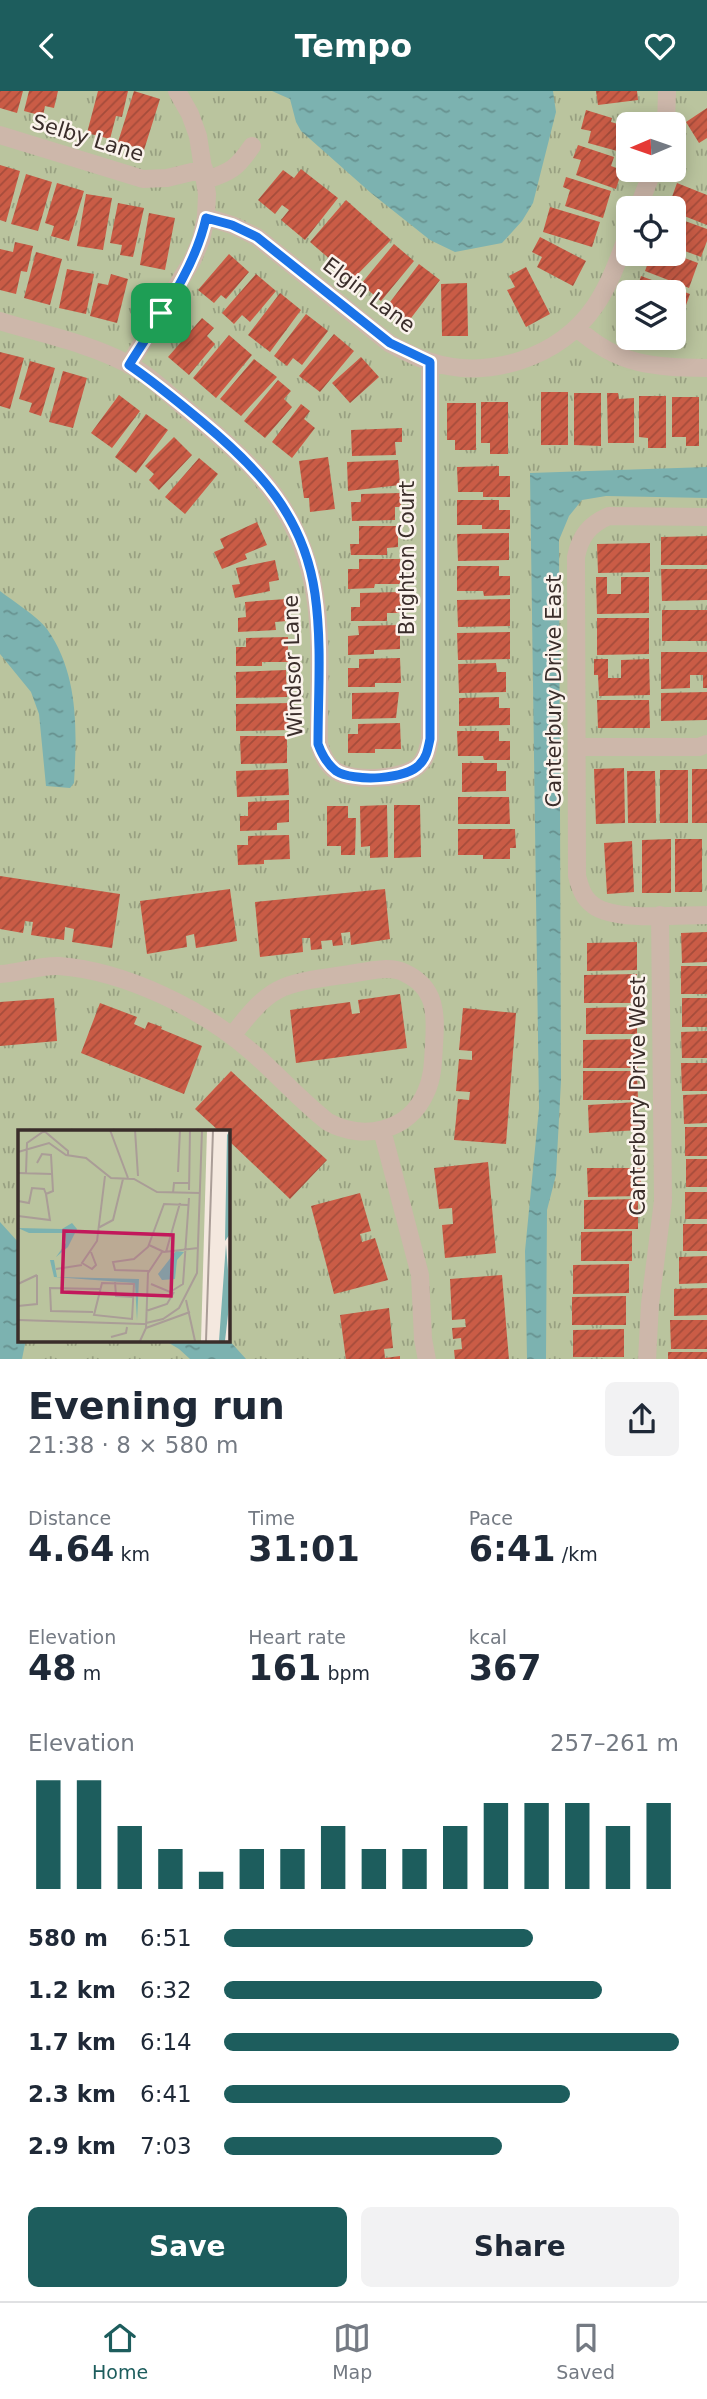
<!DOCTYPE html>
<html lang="en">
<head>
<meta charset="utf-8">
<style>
  body { margin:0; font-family:"DejaVu Sans",sans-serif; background:#f2f2f3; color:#1f2937; height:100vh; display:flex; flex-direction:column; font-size:26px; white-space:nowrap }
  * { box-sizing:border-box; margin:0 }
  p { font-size:23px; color:#747a83 }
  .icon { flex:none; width:38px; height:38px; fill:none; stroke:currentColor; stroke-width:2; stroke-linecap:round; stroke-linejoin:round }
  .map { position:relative; height:1268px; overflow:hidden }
  .side { display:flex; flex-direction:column; background:#fff; flex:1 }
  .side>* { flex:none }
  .needle { width:46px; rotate:268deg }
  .buttons { position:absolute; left:616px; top:21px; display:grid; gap:14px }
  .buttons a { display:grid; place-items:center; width:70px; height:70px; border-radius:10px; background:#fff; box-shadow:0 4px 18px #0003; font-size:35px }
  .pin { position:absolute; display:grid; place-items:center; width:60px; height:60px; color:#fff; margin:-30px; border-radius:14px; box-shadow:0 4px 10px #0006 }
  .round { display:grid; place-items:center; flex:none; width:74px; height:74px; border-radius:10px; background:#f2f2f3 }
  .overview { display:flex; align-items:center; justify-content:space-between; height:119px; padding:0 28px }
  h1 { font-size:38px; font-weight:600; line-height:52px }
  .figures { display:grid; grid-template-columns:repeat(3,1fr); gap:10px; height:119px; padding:7px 28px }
  .figures div { display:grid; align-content:center }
  .figures b { font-size:35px; font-weight:600 }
  .figures small { font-size:19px; font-weight:400 }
  .figures p { font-size:19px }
  .chart { height:196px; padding:14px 28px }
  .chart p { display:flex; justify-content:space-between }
  .chart svg { width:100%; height:126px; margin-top:7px; stroke:#1d5d5d; stroke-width:6 }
  .action { display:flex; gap:14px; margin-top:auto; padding:14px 28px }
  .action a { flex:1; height:80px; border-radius:10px; background:#1d5d5d; color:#fff; font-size:28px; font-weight:600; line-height:80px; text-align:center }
  .action a+a { background:#f2f2f3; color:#1f2937 }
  ul { padding:0 28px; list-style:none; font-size:23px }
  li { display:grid; grid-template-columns:112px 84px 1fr; align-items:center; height:52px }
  li i { height:18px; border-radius:9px; background:#1d5d5d }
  header { display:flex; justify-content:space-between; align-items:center; height:91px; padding:0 28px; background:#1d5d5d; color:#fff; font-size:32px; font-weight:600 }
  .dock { display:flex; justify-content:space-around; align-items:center; height:98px; border-top:2px solid #e0e1e3; background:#fff; font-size:19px; color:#747a83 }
  .dock a { display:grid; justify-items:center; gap:4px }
  .dock .on { color:#1d5d5d }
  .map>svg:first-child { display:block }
</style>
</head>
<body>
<header><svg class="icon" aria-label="back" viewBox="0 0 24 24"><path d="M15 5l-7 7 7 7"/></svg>Tempo<svg class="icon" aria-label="heart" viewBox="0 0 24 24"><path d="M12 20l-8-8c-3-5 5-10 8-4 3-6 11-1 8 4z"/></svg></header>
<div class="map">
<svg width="707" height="1269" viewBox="0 0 707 1269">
  <defs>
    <pattern id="grass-tufts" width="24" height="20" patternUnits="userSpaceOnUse" patternTransform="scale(1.75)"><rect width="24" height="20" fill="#bac49e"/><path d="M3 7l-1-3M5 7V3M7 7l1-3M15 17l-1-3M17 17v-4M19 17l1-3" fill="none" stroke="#98a081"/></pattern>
    <pattern id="water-ripples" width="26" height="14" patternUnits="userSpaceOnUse" patternTransform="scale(1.75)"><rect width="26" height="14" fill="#7cb2b0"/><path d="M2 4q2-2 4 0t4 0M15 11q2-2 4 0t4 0" fill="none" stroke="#67918f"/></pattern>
    <pattern id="building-hatch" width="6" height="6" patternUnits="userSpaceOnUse" patternTransform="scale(1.75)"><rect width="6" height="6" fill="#ca5c46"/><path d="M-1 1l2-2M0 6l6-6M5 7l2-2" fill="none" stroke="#a54c3b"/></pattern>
  </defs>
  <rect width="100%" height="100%" fill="#f4e8df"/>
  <path fill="url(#grass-tufts)" fill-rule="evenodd" d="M0,0H707V1268H0ZM628,33H674V79H628ZM628,117H674V163H628ZM628,201H674V247H628ZM19,1041H228V1249H19Z"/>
  <path fill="url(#water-ripples)" d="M272,0H553L556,21L533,112L522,130L502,152L455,161L430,149L371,102L301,40L296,31L290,8Z
    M707,376V407L606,405L582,409L569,425L559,449L561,990L556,1084L547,1119L546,1268H527L525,1160L539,1017L530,382Z
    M0,500C14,511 36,524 47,538C79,583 77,640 74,692L70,697L46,695L39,623L31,601L0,563Z
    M0,1131L19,1152V1249H28L25,1253L22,1268H0Z
    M228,1248L246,1268H190L179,1258L164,1249Z"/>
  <path fill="url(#building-hatch)" d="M0,0H23L17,22L0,17Z
    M29,0H58L54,17L45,15L43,25L24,20Z
    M98,0H128L122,26L116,25L110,48L87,42Z
    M134,0L160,8L144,59L118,51Z
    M596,0H637L638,9L598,14Z
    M707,17V47L699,52L686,31Z
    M586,19L612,27L611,31L628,36V63L588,52L591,40L581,38Z
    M578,54L614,66L611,75L622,79L616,98L576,84L581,69L573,67Z
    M0,74L20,80L6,131L0,129Z
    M301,78L338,107L305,149L281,129L289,119L282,114L275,123L258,109L283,79L294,87Z
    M26,83L52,91L38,140L11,133Z
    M566,86L611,100L603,127L565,115L570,99L563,96Z
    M57,92L84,100L69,150L51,145L54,135L45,132Z
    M677,92L707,104V134L674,121V117H668Z
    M86,103L112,107L103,159L77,155Z
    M346,109L391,149L353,188L310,151Z
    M118,112L144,117L133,166L120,164L122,154L110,152Z
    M550,116L600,131L592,156L543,141Z
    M149,122L175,127L165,179L140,174Z
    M674,126L707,138V150L701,166L674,156Z
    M540,146L586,170L573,195L537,176L542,166L532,161Z
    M15,151L33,155L27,181L21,180L16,203L0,199V158L13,161Z
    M394,153L414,170L381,210L361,193Z
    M36,161L62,168L50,214L24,207Z
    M229,163L249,181L226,208L221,204L214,212L198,199Z
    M651,163H674L698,172L689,197L645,180Z
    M419,173L440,189L408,231L387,215Z
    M526,176L550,223L526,236L507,199L515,196L509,185Z
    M67,178L94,183L86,223L59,217Z
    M111,183L128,188L117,232L90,225L98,192L108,194Z
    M256,183L276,200L250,231L242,224L234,233L222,222Z
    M641,185L690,203L681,228L674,226V201H636Z
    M467,192L468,245H442L441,193Z
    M280,202L301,219L270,261L248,244Z
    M628,216V244L619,240Z
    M306,223L328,240L302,274L293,267L287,275L274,265Z
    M202,227L214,237L207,245L215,253L189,284L168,266Z
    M334,243L354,260L320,301L299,285Z
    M229,244L252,264L216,307L193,287Z
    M636,247H672L667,259Z
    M0,261L24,267L10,318L0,315Z
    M361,266L379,286L350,312L332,292Z
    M254,268L277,286L241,325L220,308Z
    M30,270L55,277L41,325L29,321L32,312L19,308Z
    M63,280L87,287L73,337L49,331Z
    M278,289L291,300L284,308L292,316L265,347L244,330Z
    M541,301H568V354H541Z
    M574,302H601V355L574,354Z
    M607,302H618L619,308L634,307V352H608Z
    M119,304L140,320L112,357L91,342Z
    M639,305H666V357H648V347L639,346Z
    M672,306H699V355H686V346H672Z
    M481,311H508V363H490V352H481Z
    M447,312H476V359H455V349H447Z
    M301,313L310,320L304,328L315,337L292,367L272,351Z
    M146,323L168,339L136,382L115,366Z
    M402,337V351H395L396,364L352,365L351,339Z
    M174,346L192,364L159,399L149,389L154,383L145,375Z
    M328,366L335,418L310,421L309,407H304L299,370Z
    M199,367L218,383L185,423L165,406Z
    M398,369L400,394L348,400L347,371Z
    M499,375V385H510V406H483V401H458L457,376Z
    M400,402L401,416H395V429L352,430L351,411H361V403Z
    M457,409H499V419H510V438H482V434H457Z
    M257,431L267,454L245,463L247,468L222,478L214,461L224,457L220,448Z
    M359,435H398V456L387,457V464H351L350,453H359Z
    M509,442V469L458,470L457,443Z
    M707,445V474H661V446Z
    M650,452V481L598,482L597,453Z
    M359,468H400V493H375L374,497L348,498V478H359Z
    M275,469L279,489L269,491L270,500L235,507L232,494L240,493L236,477Z
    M457,475H499V485H510V504L484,505L483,500H457Z
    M661,478H707V509L662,510Z
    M596,486H607V503H621V486H649V522L597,523Z
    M400,501L401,522H387V530H351V516H360V502Z
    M286,508L287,530L275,531L276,539L238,541V527L246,526L245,511Z
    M510,508V535L458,536L457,509Z
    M662,519H707V550H662Z
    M597,527H649V563L597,564Z
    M400,534V558L374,559V563L348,564V545L359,544L358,535Z
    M510,541V568L458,569L457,542Z
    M288,546V571H262V575H236V556H246V547Z
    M661,561H707V597H703V584H690V597L661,598Z
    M400,567L401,592H375V596H348V577H359V568Z
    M594,568H608V587H621V569L649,568L650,604L599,605L598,584H594Z
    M496,572L497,581H506V601L459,602L458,573Z
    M286,579L287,606L236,607V581Z
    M399,601L396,627L352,628V602Z
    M707,601V629L661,630V602Z
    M499,606V617H510V634L459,635V607Z
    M597,609H649L650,637H598Z
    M290,612V639L236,640V613Z
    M400,632L401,658H375V662H348V643H358V633Z
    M457,640H499V650H510V669H484L483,665H458Z
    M240,645H287V672L241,673Z
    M462,672H497V680H506V700L462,701Z
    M624,677L625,732L596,733L594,678Z
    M288,678L289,704L237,706L236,680Z
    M692,678H707V732H692Z
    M660,679H688V732H660Z
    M627,680H655L656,732H628Z
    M458,706H509L510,733H458Z
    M289,709V731L277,732V739L240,740V725H248V711Z
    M387,714L388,766L370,767V755L361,756L360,715Z
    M394,714H420L421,766L394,767Z
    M327,715H348V727H356L355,764H341V755H327Z
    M458,738H515L516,757H510V768H483V764H458Z
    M289,744L290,768L264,769V773L238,774L237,754H248V745Z
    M671,748V802H642V749Z
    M675,748H702V801H675Z
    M632,750L634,801L607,803L604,752Z
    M0,785L120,803L112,857L72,851L74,838L65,836L64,849L31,844L33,831L25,830L23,842L0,838Z
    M230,798L237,850L196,857L194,843L186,845L187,856L147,863L140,810Z
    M385,798L390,848L351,854L350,841L341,842L343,854L333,855L332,849L321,850L322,858L311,859L310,847H302L303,861L260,866L255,811Z
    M707,841V871L682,872L681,842Z
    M637,851V879L587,880V852Z
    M681,875H707V903H681Z
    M637,883V912H584V884Z
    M400,903L407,957L296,972L290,919L350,911L352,923L360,922L358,909Z
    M54,907L57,950L0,955V911Z
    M682,907H707V936H682Z
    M100,912L137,926L134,933L145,938L148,931L162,936L161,938L202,955L184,1003L81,962Z
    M637,916V943H586V917Z
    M463,917L516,922L506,1053L454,1049L458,1008L469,1009L470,1001L456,1000L459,968L472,969V960L459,959Z
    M707,940V967H682L681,941Z
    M637,948L638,977H583V949Z
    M681,972H707V1000H682Z
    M231,980L327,1069L290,1108L228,1049V1041H220L195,1018Z
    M583,980H637L638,1009H583Z
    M707,1003V1032L684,1033L683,1004Z
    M637,1011L639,1039L589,1042L588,1014Z
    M685,1036H707V1065H685Z
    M686,1068H707V1096H686Z
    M488,1071L496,1162L445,1167L442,1134L453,1133L452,1117L439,1118L434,1077Z
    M587,1077H641V1105L588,1106Z
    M685,1101H707V1128H685Z
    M360,1102L371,1140L360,1143L362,1151L375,1147L388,1189L334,1203L311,1115Z
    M638,1108V1138H584V1109Z
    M683,1133H707V1160H683Z
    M632,1140V1170H581V1141Z
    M707,1165V1192L679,1193V1166Z
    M629,1173V1202L573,1203V1174Z
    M502,1184L509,1269H455L454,1259L462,1258L461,1247L453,1248L452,1237L466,1236L465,1228L452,1229L450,1188Z
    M707,1197V1224L674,1225V1198Z
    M626,1205V1234H572V1206Z
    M389,1217L393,1257L384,1258L385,1267L400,1265V1269H346L340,1224Z
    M670,1229H707V1258H671Z
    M624,1238V1266H573V1239Z
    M668,1261H707V1269H668Z"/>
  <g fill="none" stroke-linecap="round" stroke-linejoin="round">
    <path stroke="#cdb7aa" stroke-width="18" d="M666,33L667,0
      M0,44L143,88L167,87L204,78
      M206,89C231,81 237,77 252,55
      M638,117L653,79
      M206,126L232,134L257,146L389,252C402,259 414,266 428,270C488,290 559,267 595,215C610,193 619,167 628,142
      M0,230C42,243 87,252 126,272C148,283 167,302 185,317C241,363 287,401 308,473C325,530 318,594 319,653C322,664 327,674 336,680C353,691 406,689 420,673C427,666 428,657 430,648V271
      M577,237C618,275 654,276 707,277
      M129,274L192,170L201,149L206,126L207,103L198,45L190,23L177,0
      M707,426L609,425C590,433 580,445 576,466L577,785C580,796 583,807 593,814C614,831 679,824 707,824
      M577,656H699L707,653
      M0,883C20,882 39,874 59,875C125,880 203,918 253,962C278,984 301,1010 328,1031C363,1050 409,1041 426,1001C433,986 433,970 434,954C436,924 437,897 405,882C388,873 361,882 343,884C280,893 271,894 232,945
      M382,1039L420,1184L423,1248L427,1269
      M647,1269L650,1213L663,1110L660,824"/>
  </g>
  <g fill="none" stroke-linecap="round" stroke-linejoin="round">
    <defs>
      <path id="route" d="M206,127L232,134L257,146L390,252L430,271V648C428,657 427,666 420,673C407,689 353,691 336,680C327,673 322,664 318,653C318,604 322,552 315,503C304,425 259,378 201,330C177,310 154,291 129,274C158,227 194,181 206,127Z"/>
    </defs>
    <use href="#route" stroke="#fff" stroke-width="14"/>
    <use href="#route" stroke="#1a73e8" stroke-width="9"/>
  </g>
  <g text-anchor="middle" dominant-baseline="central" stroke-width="5" stroke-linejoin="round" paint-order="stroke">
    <g font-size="21" fill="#3a2d2a" stroke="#fbf3ec">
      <text transform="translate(88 47) rotate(17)">Selby Lane</text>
      <text transform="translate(369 204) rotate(37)">Elgin Lane</text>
      <text transform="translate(407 467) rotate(-90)">Brighton Court</text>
      <text transform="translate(293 575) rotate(-92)">Windsor Lane</text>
      <text transform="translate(554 600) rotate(-90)">Canterbury Drive East</text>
      <text transform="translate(638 1005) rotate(-90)">Canterbury Drive West</text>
    </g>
  </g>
  <g transform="translate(18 1039)">
    <rect width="212" height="212" fill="#f4e8df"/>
    <path d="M189,0L183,211H0V1Z" fill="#bac49e"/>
    <path d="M0,190L26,191V211H0Z" fill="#bac49e"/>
    <path d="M212,0V104L207,111L209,5ZM54,93L59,99L50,117L38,127L48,113L47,103H11L0,98L44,99ZM208,114L212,167L207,211H201ZM158,121L166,122L159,130L157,149L144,150L140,144ZM32,130H36L39,147L121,149L119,191L117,153L36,147Z" fill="#7cb2b0"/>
    <path fill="none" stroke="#aa9d97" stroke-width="2" d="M25,0L50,21V25M92,0L110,48M117,0L120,46M0,22L31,13L48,25L68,28L93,48L116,49L139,62L182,63M19,33L24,24L33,25L35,61L28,64M160,42L162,0M0,43L34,44M8,43L9,13L26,1M171,60L172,0M155,63L156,53H171M0,71L11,73L14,58L26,59L28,64M0,86L32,90L28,64M80,98L95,90L105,49M131,115L146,122L180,118M73,122L78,135L74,139L64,133L79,111L87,46M148,122L162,73M38,139L64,135M131,141L97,140L95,132L116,129L130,117L146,74L170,75M97,152L98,166L116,167M84,153L116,154L114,189L76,185ZM0,154L19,145M133,154L152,162L165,154L171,68M168,170L177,211M0,176L19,174V145M128,181L149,174L156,162M75,182L33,181L32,158L82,159M0,190L124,194L145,189L161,178L179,143L184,0M128,198L172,182M93,207L108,203L109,197M122,211L128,198L130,143L144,122M188,211L195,0"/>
    <path fill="#c2185b" fill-opacity="0.15" stroke="#c2185b" stroke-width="3.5" d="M46,101L155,105L153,166L44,162Z"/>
    <rect width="212" height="212" fill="none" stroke="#3a2d2a" stroke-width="3.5"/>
  </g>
</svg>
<div class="buttons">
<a><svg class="needle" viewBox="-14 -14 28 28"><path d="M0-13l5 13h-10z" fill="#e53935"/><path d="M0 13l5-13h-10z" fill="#747a83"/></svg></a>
<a><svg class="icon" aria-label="locate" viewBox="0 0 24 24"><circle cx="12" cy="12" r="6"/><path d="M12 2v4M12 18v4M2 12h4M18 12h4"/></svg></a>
<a><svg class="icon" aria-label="layers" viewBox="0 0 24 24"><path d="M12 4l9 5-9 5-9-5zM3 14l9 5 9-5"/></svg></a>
</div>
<div class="pin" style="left:161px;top:222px;background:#1e9e55"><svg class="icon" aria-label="arrive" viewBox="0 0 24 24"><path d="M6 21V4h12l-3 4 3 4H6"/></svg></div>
</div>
<section class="side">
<div class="overview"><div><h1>Evening run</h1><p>21:38 · 8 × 580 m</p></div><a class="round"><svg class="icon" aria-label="share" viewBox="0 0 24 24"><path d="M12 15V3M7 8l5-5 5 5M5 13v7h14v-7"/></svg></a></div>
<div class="figures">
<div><p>Distance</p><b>4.64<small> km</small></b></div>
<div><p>Time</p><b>31:01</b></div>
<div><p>Pace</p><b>6:41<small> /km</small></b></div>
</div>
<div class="figures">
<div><p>Elevation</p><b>48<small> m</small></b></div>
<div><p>Heart rate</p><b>161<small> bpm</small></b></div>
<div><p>kcal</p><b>367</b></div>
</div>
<div class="chart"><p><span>Elevation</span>257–261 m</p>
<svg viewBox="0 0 160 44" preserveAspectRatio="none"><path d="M5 44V6M15 44V6M25 44V22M35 44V30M45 44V38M55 44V30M65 44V30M75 44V22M85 44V30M95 44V30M105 44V22M115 44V14M125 44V14M135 44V14M145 44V22M155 44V14"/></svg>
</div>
<ul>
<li><b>580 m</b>6:51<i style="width:68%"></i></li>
<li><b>1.2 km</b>6:32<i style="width:83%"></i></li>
<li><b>1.7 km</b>6:14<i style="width:100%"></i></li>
<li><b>2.3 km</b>6:41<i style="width:76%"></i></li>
<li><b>2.9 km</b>7:03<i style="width:61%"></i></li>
</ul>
<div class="action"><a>Save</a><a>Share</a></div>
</section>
<nav class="dock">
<a class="on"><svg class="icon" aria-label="home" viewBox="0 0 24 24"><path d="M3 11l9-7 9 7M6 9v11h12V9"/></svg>Home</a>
<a><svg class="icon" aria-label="map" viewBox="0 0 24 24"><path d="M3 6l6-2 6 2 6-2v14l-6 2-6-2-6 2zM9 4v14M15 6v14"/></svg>Map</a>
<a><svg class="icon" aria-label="saved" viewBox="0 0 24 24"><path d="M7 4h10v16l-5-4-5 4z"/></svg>Saved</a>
</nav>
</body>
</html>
